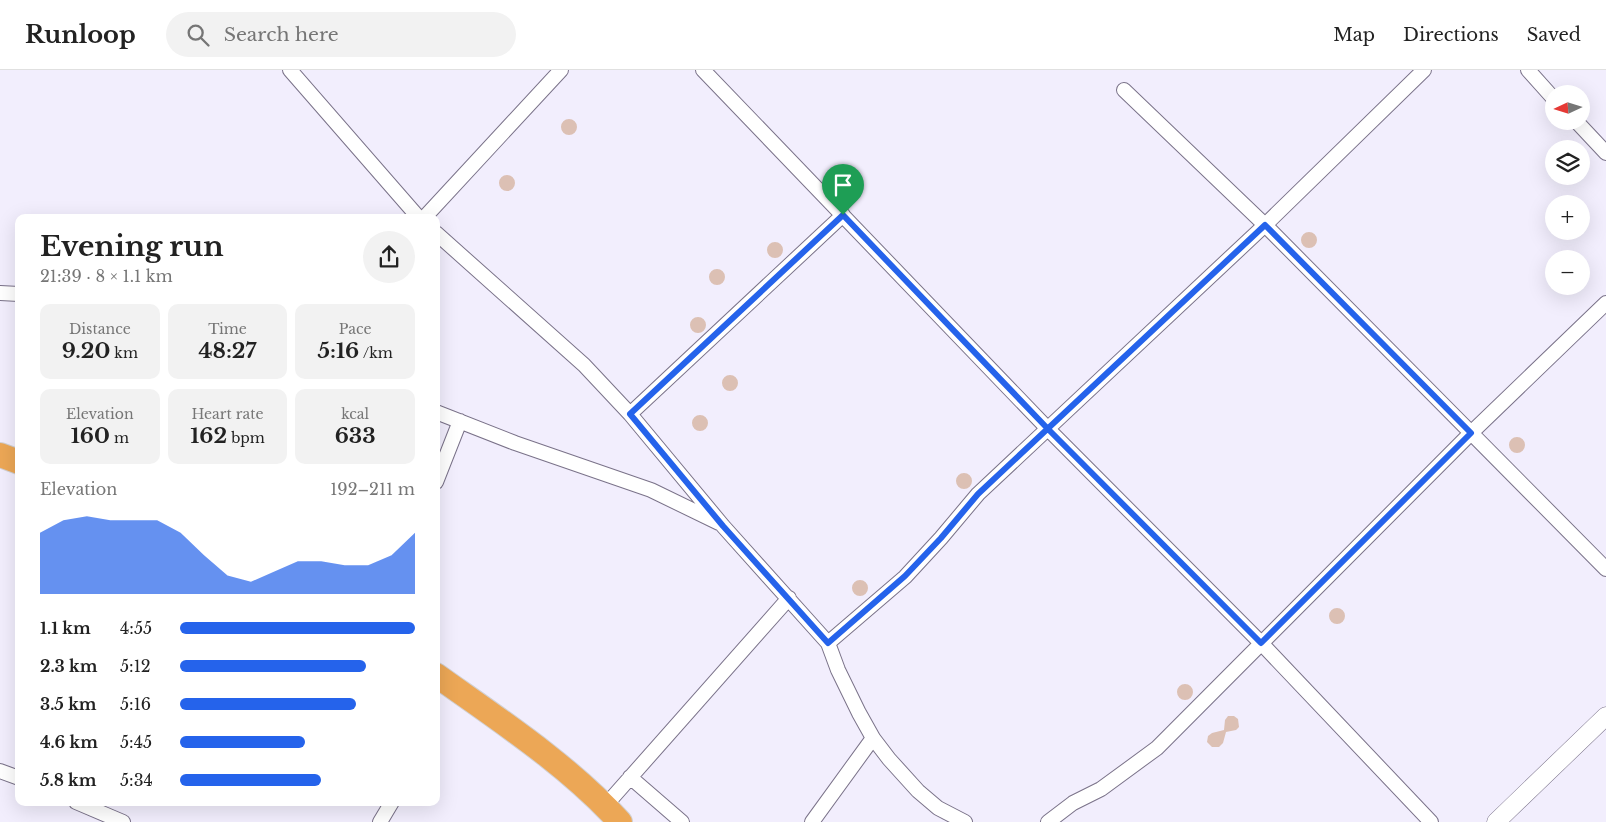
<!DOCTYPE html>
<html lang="en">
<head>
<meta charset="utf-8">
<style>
  body { margin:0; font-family:"Libre Baskerville",serif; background:#f2f2f2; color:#222; height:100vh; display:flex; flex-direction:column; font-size:19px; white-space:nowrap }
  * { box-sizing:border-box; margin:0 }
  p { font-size:16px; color:#767676 }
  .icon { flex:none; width:28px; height:28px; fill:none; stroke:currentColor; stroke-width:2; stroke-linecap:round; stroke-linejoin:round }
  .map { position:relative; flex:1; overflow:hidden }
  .side { position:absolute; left:15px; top:144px; width:425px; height:592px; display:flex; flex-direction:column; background:#fff; border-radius:10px; box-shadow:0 5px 20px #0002 }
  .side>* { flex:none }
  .needle { width:32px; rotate:266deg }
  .controls { position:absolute; left:1545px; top:15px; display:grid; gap:10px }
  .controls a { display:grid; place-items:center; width:45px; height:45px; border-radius:50%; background:#fff; box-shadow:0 5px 20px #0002; font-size:25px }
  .pin { position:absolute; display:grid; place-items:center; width:42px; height:42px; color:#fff; margin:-51px -21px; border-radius:50% 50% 50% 0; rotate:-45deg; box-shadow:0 0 5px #0007 }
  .pin .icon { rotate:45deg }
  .round { display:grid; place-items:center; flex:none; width:52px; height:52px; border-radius:26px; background:#f2f2f2 }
  .headline { display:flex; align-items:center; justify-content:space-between; height:85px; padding:0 25px }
  h1 { font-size:28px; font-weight:800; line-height:38px }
  .figures { display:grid; grid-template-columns:repeat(3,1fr); gap:8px; height:85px; padding:5px 25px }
  .figures div { display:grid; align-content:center; border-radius:10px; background:#f2f2f2; text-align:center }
  .figures b { font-size:21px; font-weight:800 }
  .figures small { font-size:14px; font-weight:400 }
  .figures p { font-size:14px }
  .chart { height:140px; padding:10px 25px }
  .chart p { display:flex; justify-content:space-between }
  .chart svg { width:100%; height:90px; margin-top:5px; fill:#2563eb; opacity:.7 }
  ul { padding:0 25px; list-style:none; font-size:16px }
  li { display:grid; grid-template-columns:80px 60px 1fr; align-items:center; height:38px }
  li i { height:12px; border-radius:6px; background:#2563eb }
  header { display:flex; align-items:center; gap:30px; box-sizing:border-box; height:70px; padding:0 25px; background:#fff; border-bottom:1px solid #e0e0e0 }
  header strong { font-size:24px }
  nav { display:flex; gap:28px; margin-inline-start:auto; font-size:18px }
  .search { width:350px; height:45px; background:#f2f2f2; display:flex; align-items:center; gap:12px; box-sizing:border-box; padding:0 18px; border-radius:28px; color:#767676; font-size:19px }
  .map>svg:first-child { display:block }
</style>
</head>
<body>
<header>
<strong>Runloop</strong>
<div class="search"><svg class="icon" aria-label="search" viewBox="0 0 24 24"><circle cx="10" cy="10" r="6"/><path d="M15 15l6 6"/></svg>Search here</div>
<nav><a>Map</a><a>Directions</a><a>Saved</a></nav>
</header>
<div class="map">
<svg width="1606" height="752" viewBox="0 0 1606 752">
  <rect width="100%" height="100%" fill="#f2eefd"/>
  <path fill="#dcc0b4" d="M561 57a8 8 0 1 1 16 0a8 8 0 1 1-16 0Z
    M499 113a8 8 0 1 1 16 0a8 8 0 1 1-16 0Z
    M1301 170a8 8 0 1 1 16 0a8 8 0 1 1-16 0Z
    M767 180a8 8 0 1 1 16 0a8 8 0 1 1-16 0Z
    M709 207a8 8 0 1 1 16 0a8 8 0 1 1-16 0Z
    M690 255a8 8 0 1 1 16 0a8 8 0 1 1-16 0Z
    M722 313a8 8 0 1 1 16 0a8 8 0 1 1-16 0Z
    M692 353a8 8 0 1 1 16 0a8 8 0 1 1-16 0Z
    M1509 375a8 8 0 1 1 16 0a8 8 0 1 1-16 0Z
    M956 411a8 8 0 1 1 16 0a8 8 0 1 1-16 0Z
    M852 518a8 8 0 1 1 16 0a8 8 0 1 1-16 0Z
    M1329 546a8 8 0 1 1 16 0a8 8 0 1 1-16 0Z
    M1177 622a8 8 0 1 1 16 0a8 8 0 1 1-16 0Z
    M1228,646H1234L1238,649L1239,657L1236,660L1226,662L1223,673L1219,677H1212L1207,672L1208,666L1212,663L1224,660L1225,650Z"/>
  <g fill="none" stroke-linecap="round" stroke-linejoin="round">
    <defs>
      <path id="minor" d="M290,0L419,148
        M703,0L1048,359L1261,573L1431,752
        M1528,0L1554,29
        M1124,20L1265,155L1606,499
        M1576,51L1606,83
        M424,148L561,0
        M436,163L584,295L630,344L723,456L828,573L838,600L859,643L873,668L889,689L918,721L938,738L965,752
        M0,223L19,224
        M436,342L515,373L651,420L719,453
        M630,344L843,145
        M436,412L460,351
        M828,573L905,507L941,468L978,424L1265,155L1424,0
        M0,701L19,708
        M630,707L682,752
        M76,732L123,752
        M605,736L789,528
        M380,752L392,732
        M812,752L873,668
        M1048,752L1073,733L1101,719L1157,678L1471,363L1606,233"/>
      <path id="tertiary" d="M1496,752L1606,646"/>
      <path id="trunk" d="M0,385L19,392
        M436,605C499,650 567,694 620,752"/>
    </defs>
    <use href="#minor" stroke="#7a7289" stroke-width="16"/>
    <use href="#tertiary" stroke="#7a7289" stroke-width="19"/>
    <use href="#trunk" stroke="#d1d0d2" stroke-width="26"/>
    <use href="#minor" stroke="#fff" stroke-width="14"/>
    <use href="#tertiary" stroke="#fff" stroke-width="18"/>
    <use href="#trunk" stroke="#eca756" stroke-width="24"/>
  </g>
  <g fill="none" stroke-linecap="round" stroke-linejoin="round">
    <defs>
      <path id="route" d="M843,145L630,344L723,456L828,573L905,506L941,468L978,424L1265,155L1471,363L1261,573L1048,359L843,145"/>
    </defs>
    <use href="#route" stroke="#fff" stroke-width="10"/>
    <use href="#route" stroke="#2563eb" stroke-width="6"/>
  </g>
</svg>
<div class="controls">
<a><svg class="needle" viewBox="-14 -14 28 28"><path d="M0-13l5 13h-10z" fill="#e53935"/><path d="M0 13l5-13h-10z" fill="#767676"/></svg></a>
<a><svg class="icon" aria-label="layers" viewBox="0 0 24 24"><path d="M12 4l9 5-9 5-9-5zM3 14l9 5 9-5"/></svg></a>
<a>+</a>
<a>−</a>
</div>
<div class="pin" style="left:843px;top:145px;background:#1e9e55"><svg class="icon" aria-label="arrive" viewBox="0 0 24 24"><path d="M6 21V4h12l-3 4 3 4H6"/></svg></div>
<section class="side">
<div class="headline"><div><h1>Evening run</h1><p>21:39 · 8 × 1.1 km</p></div><a class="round"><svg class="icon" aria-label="share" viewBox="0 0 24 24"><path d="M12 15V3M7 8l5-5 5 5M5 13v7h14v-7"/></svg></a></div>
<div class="figures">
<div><p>Distance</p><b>9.20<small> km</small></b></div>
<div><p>Time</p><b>48:27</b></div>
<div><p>Pace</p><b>5:16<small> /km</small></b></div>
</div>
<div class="figures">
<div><p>Elevation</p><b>160<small> m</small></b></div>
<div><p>Heart rate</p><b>162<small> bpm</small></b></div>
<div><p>kcal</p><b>633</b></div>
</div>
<div class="chart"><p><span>Elevation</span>192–211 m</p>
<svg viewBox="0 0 160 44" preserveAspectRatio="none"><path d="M0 44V14L10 8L20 6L30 8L40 8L50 8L60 14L70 25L80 35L90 38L100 33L110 28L120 28L130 30L140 30L150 25L160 14V44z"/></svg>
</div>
<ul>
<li><b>1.1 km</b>4:55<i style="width:100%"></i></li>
<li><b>2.3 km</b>5:12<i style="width:79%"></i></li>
<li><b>3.5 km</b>5:16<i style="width:75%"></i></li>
<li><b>4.6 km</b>5:45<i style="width:53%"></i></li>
<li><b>5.8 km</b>5:34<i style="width:60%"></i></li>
</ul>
</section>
</div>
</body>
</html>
